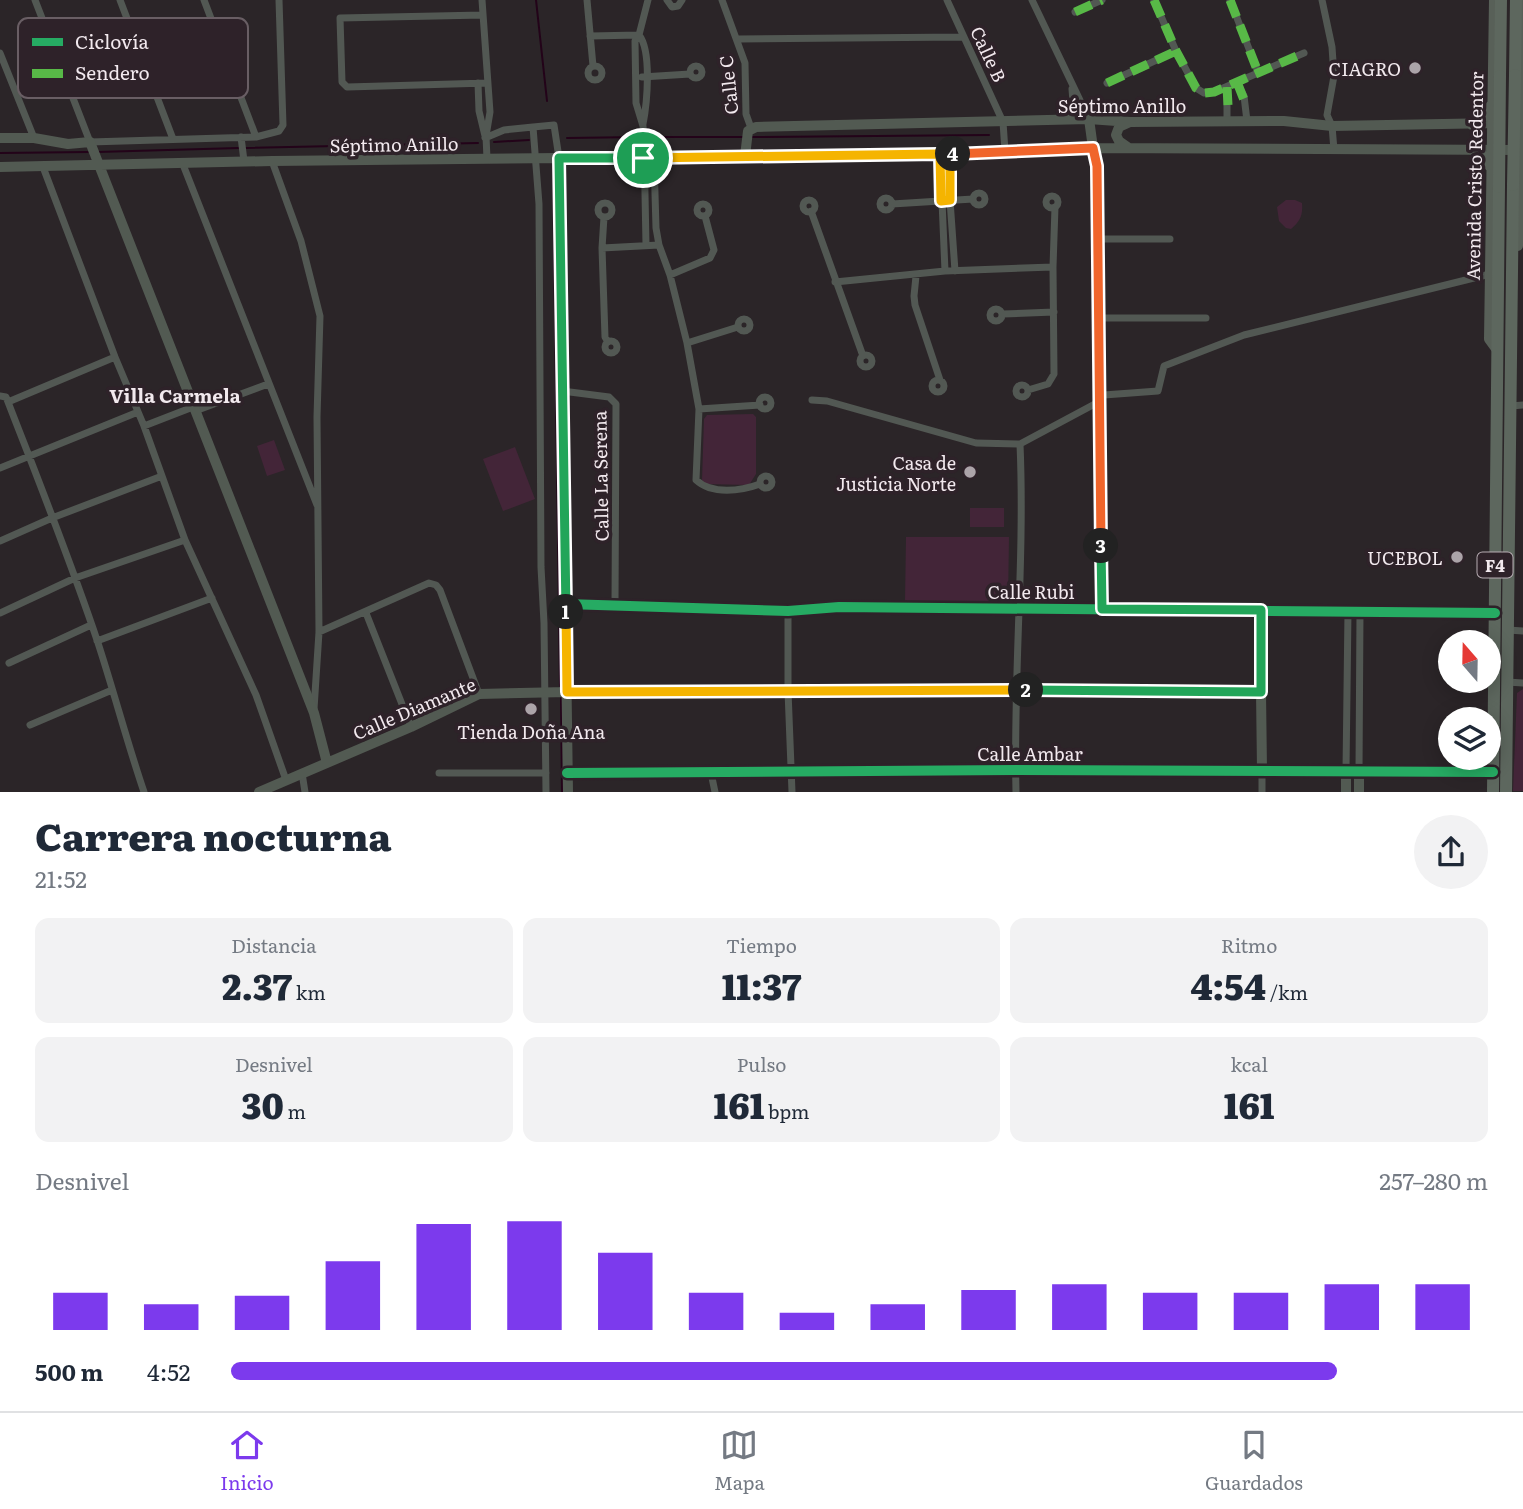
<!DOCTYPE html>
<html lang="es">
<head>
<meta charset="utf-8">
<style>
  body { margin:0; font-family:Literata,serif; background:#f2f2f3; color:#1f2937; height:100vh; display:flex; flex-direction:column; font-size:26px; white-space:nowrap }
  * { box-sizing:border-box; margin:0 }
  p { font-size:23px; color:#747a83 }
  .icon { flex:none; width:38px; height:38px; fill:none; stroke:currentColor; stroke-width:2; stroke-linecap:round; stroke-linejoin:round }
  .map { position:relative; height:792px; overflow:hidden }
  .drawer { display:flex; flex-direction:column; background:#fff; flex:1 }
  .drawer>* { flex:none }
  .needle { width:46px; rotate:340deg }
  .tools { position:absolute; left:1438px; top:630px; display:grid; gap:14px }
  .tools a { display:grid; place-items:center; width:63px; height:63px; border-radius:50%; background:#fff; box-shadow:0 4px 18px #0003; font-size:35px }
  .pin { position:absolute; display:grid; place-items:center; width:60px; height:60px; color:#fff; margin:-30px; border:4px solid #fff; border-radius:50%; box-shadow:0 2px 7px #0007 }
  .km { position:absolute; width:35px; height:35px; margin:-18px; border-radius:50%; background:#222; color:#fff; font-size:19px; line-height:35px; text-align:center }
  .round { display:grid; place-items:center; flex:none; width:74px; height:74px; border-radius:37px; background:#f2f2f3 }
  .head { display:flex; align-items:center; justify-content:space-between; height:119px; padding:0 35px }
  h1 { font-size:38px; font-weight:800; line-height:52px }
  .figures { display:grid; grid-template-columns:repeat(3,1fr); gap:10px; height:119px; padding:7px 35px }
  .figures div { display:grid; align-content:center; border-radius:14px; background:#f2f2f3; text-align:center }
  .figures b { font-size:35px; font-weight:800 }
  .figures small { font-size:19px; font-weight:400 }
  .figures p { font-size:19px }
  .chart { height:196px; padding:14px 35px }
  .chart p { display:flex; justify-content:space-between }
  .chart svg { width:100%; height:126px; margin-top:7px; stroke:#7c3aed; stroke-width:6 }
  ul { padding:0 35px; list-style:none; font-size:23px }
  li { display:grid; grid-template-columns:112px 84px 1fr; align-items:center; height:52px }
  li i { height:18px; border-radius:9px; background:#7c3aed }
  .tabs { display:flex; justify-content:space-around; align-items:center; height:98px; border-top:2px solid #e0e1e3; background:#fff; font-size:19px; color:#747a83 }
  .tabs a { display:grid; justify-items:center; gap:4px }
  .tabs .selected { color:#7c3aed }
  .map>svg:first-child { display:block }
</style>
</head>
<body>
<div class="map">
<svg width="1523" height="792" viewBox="0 0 1523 792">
  <rect width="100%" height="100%" fill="#2b2528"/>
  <path fill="#432538" d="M1286,200H1295L1302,203C1303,216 1300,221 1291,229L1286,228L1279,221L1277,207Z
    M753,414L756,417V474L749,485L705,484L702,480L704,419L707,415Z
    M274,440L285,470L267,476L257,446Z
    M515,447L535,499L503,511L483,459Z
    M970,508H1004V527H970Z
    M906,537H1009L1008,602H905Z
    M1523,689V791H1513L1517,693Z"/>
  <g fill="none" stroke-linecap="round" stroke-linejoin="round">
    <path stroke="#230319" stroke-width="2" d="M536,0L547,101
      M647,137H743
      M752,137L989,135
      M567,138L641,137
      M494,142L529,140
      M244,148L478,143
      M97,152L239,148
      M0,153L88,152
      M553,166L560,686
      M561,695L562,792"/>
    <path stroke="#525853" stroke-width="7" d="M35,0L90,142L256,137L279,131L283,125L279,0
      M120,0L173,139
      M204,0L256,137
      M482,0L490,112L486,136L487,159
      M587,0L593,66
      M667,0L672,7L678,6L682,0
      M722,0L745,63L746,114L751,128
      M947,0L1003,122L1005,151
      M1032,0L1089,119
      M1154,0L1176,51L1196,88L1204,93L1214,92L1304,53
      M1230,0L1258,72
      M1322,0L1332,47L1334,76L1327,115L1332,126L1334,150
      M1075,12L1102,0
      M483,15L340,18L342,82L347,87L488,83
      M639,35C652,51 647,104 643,124
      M590,36L639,35
      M738,39L962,37
      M0,53L34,138
      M690 72a6 6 0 1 1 12 0a6 6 0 1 1-12 0Z
      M588 73a7 7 0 1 1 14 0a7 7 0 1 1-14 0Z
      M642,77L690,74
      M1237,82L1244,96L1247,121
      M478,83L479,111L485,136
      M1107,83L1176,51
      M1069,120L1073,102L1072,89
      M1227,121V87
      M533,127L554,125L559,158
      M241,137L244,161
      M485,138L504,130L533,127L539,204L541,567L544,623L546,792
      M1093,148L1097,166L1102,609
      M940,154L945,271
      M950,154V200L955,271
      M654,159L656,228L659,245L670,275L687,343L699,409L696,480C712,495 741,491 760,484
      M272,161L301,241L320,316L317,417L319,632L314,709
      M182,162L317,505
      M43,167L115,357L144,426L185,540L256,695L286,780
      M973 199a6 6 0 1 1 12 0a6 6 0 1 1-12 0Z
      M1046 202a6 6 0 1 1 12 0a6 6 0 1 1-12 0Z
      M880 204a6 6 0 1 1 12 0a6 6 0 1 1-12 0Z
      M803 206a6 6 0 1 1 12 0a6 6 0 1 1-12 0Z
      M598 210a7 7 0 1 1 14 0a7 7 0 1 1-14 0Z
      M697 210a6 6 0 1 1 12 0a6 6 0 1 1-12 0Z
      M892,204L973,199
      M811,211L863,356
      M604,217L602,248L605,337L608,342
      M1097,239H1170
      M646,245L644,142L643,126L636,103L635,41L639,35L648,0
      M602,248L659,245
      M670,275L710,258L714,250L705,216
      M916,276L914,296L915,305L940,380
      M835,282L945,271L1053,267
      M990 315a6 6 0 1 1 12 0a6 6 0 1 1-12 0Z
      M1003,314L1054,312
      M1099,318H1206
      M738 325a6 6 0 1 1 12 0a6 6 0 1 1-12 0Z
      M605 347a6 6 0 1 1 12 0a6 6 0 1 1-12 0Z
      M687,343L738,327
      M860 361a6 6 0 1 1 12 0a6 6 0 1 1-12 0Z
      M932 386a6 6 0 1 1 12 0a6 6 0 1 1-12 0Z
      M1016 391a6 6 0 1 1 12 0a6 6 0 1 1-12 0Z
      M1028,390L1048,384L1054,374L1053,267L1055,207
      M562,391L609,397L616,404L615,604
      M0,396L6,397L8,402C39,482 71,562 98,643C114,692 127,742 144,792
      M759 403a6 6 0 1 1 12 0a6 6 0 1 1-12 0Z
      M812,400L827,401L976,443L1020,444L1091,406L1100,401L1104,395L1158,391L1164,366L1244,335L1490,274
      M8,402L115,357
      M1511,406L1523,405
      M699,409L760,405
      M195,411L268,384
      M144,426L193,407
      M0,468L138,412
      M760 482a6 6 0 1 1 12 0a6 6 0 1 1-12 0Z
      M0,541L52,518L162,476
      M566,604L788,611L839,607L1495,613
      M788,611V691L792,792
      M0,613L75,578L185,540
      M366,613L411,727
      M1508,630L1523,631
      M319,632L429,583L436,585L440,590L479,694
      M97,641L212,598
      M9,663L91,625
      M1507,682L1523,683
      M1261,692V610
      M30,725L112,690
      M1346,771L1348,611
      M1359,771L1360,612
      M302,773L305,792
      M439,773H546
      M567,773L1262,770V792
      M711,773L715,792
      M1016,792C1013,675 1025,560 1020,444"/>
    <path stroke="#525a52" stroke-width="10" d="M1089,119L1093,148
      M0,138H34L68,144L90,142L314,713L327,763
      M1129,148L1119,141L1116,135L1119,127L1130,122
      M745,156L748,131L756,127L1089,119L1130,122L1284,121L1332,126L1498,123
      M559,158L568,792
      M0,167L272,161L950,154L1093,148L1519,150
      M259,792L411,727L479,694L567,692H1261L1262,770L1493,772
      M1346,792V771
      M1359,792V771"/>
    <path stroke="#586058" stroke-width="10" d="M1494,0L1489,339L1497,350
      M1472,125L1486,115L1491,105
      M1470,149L1482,154L1490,167
      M1518,246L1523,0"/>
    <path stroke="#5d675e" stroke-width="12" d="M1515,75L1516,0
      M1500,76L1501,0
      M1493,792L1499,187
      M1506,792L1513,185"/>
    <path stroke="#5d675e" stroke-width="12" d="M1513,185L1515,75
      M1499,187L1500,76"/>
    <path stroke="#58b947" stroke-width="9" stroke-dasharray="18 9" stroke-linecap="butt" d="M1154,0L1176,51L1196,88L1204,93L1214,92L1304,53
      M1230,0L1258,72
      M1075,12L1102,0
      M1237,82L1246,105
      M1107,83L1176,51
      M1227,87L1228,105"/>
    <defs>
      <path id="cycleway" d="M566,604L788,611L839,607L1495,613
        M567,773L1016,770L1493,772"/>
    </defs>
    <use href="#cycleway" stroke="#2e2229" stroke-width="15"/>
    <use href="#cycleway" stroke="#26ab63" stroke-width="10"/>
  </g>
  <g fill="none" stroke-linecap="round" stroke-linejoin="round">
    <defs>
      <path id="split-1" d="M566,612L559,158H643"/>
      <path id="split-2" d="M566,612L567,692L1026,690"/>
      <path id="split-3" d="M1026,690L1261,692V610L1102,609L1101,546"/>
      <path id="split-4" d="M953,154L1093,148L1097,166L1101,546"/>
      <path id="split-5" d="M643,158L940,154L941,201L950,200V154H953"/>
    </defs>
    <use href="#split-1" stroke="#fff" stroke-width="14"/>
    <use href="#split-2" stroke="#fff" stroke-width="14"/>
    <use href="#split-3" stroke="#fff" stroke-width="14"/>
    <use href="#split-4" stroke="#fff" stroke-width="14"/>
    <use href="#split-5" stroke="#fff" stroke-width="14"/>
    <use href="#split-1" stroke="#22a559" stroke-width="9"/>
    <use href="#split-2" stroke="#f5b400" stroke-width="9"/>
    <use href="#split-3" stroke="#22a559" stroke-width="9"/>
    <use href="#split-4" stroke="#f0652b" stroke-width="9"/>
    <use href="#split-5" stroke="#f5b400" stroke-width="9"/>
  </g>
  <g fill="#aca4a9" stroke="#2e2229" stroke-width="2.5">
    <circle cx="1415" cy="68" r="7"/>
    <circle cx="970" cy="472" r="7"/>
    <circle cx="1457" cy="557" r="7"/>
    <circle cx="531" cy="709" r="7"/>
  </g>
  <g text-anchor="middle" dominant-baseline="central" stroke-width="7" stroke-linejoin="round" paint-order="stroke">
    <rect fill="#2e2229" stroke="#b7adb3" stroke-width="2" x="1477.5" y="552.5" width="35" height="25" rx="5"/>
    <g font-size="16" font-weight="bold" fill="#f2e9ee">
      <text x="1495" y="565">F4</text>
    </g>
    <g font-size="18" fill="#f2e9ee" stroke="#2e2229">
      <text transform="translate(989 54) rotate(65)">Calle B</text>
      <text transform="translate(728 85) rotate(-96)">Calle C</text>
      <text x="1122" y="105">Séptimo Anillo</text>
      <text transform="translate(394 144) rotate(-1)">Séptimo Anillo</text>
      <text transform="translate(1474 176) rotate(-89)">Avenida Cristo Redentor</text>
      <text transform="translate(600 476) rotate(-91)">Calle La Serena</text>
      <text x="1031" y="591">Calle Rubi</text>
      <text transform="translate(414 708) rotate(-23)">Calle Diamante</text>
      <text x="1030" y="753">Calle Ambar</text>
    </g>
    <g font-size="18" fill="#f2e9ee" stroke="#2e2229" text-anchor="end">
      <text x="1401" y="68">CIAGRO</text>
      <text x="956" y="462">Casa de<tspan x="956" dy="21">Justicia Norte</tspan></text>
      <text x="1443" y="557">UCEBOL</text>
      <text x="531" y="731" text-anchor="middle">Tienda Doña Ana</text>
    </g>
    <g font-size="19" font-weight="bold" fill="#f2e9ee" stroke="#2e2229">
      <text x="175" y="395">Villa Carmela</text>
    </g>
  </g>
  <rect x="18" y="18" width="230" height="80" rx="10" fill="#2e2229" stroke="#695e64" stroke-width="2"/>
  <rect x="32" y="38" width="31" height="8" fill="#26ab63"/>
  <rect x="32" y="69" width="31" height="9" fill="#58b947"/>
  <g font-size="19" fill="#f2e9ee">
    <text x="75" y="49">Ciclovía</text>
    <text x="75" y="80">Sendero</text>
  </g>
</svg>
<div class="tools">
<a><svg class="needle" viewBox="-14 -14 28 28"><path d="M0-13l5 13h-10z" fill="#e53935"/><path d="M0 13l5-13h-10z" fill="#747a83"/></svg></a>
<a><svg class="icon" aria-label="layers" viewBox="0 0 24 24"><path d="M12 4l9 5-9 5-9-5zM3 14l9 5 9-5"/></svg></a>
</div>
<div class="pin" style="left:643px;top:158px;background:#1e9e55"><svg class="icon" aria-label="arrive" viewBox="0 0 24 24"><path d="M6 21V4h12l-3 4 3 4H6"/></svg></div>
<b class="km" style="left:566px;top:612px">1</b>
<b class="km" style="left:1026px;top:690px">2</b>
<b class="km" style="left:1101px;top:546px">3</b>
<b class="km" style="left:953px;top:154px">4</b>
</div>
<section class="drawer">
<div class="head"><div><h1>Carrera nocturna</h1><p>21:52</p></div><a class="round"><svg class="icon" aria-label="share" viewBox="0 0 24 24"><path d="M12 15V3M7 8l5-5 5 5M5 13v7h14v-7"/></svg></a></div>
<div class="figures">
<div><p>Distancia</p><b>2.37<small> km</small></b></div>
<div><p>Tiempo</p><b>11:37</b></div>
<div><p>Ritmo</p><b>4:54<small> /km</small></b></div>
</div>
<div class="figures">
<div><p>Desnivel</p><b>30<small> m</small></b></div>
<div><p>Pulso</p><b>161<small> bpm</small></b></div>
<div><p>kcal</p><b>161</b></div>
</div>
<div class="chart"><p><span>Desnivel</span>257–280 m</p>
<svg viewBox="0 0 160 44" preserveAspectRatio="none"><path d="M5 44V31M15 44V35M25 44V32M35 44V20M45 44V7M55 44V6M65 44V17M75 44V31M85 44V38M95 44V35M105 44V30M115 44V28M125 44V31M135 44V31M145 44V28M155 44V28"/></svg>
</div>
<ul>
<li><b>500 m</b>4:52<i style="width:88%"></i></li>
</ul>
</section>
<nav class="tabs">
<a class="selected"><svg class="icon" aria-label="home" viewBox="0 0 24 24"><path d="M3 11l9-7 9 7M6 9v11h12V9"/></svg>Inicio</a>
<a><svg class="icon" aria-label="map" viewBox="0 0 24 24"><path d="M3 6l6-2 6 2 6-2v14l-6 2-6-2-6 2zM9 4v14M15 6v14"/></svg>Mapa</a>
<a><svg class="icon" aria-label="saved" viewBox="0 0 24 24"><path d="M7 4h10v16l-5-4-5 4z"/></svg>Guardados</a>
</nav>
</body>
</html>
